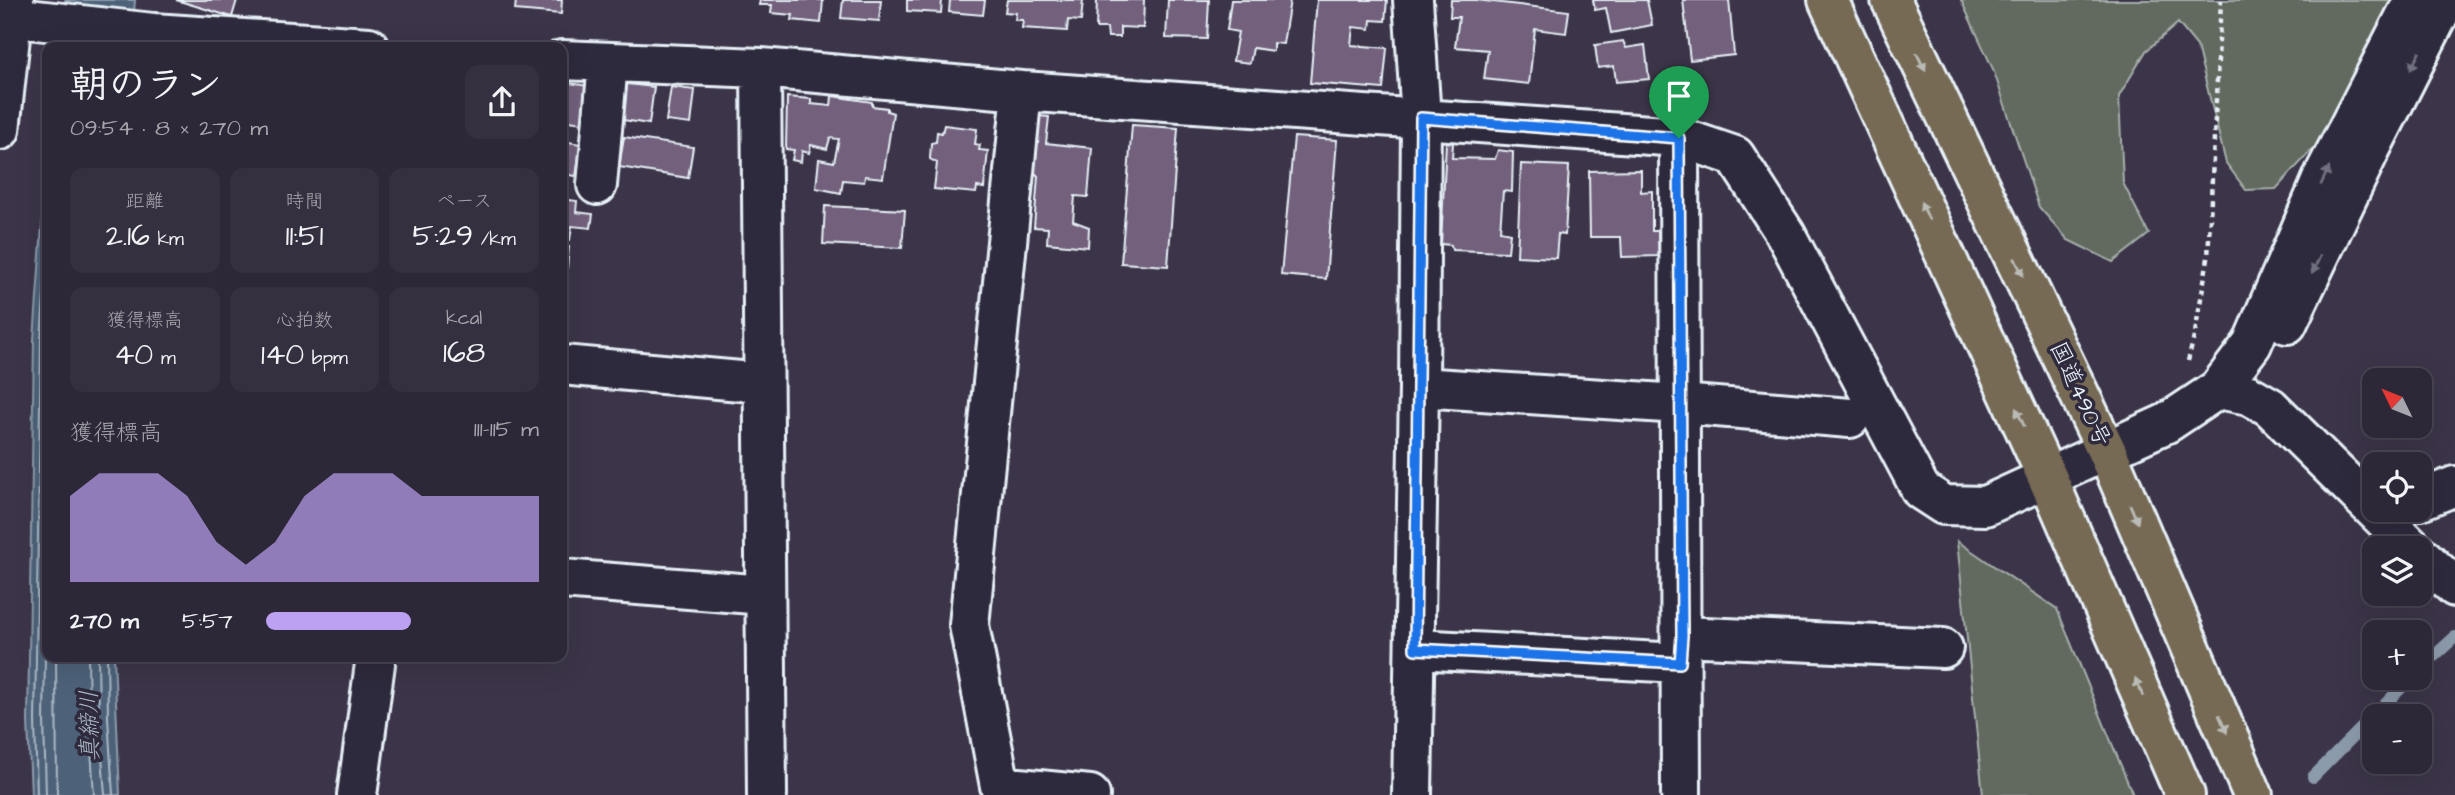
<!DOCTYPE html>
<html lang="ja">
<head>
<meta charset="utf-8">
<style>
  body { margin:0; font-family:"Architects Daughter","Klee One",sans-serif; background:#35303f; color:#f1f3f6; height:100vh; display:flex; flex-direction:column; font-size:26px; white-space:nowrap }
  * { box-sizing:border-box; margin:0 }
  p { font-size:23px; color:#a7a6ad }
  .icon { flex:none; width:38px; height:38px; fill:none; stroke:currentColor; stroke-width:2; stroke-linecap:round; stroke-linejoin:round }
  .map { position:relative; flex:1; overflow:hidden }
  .details { position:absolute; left:42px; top:42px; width:525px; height:620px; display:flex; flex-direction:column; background:#2d2837; border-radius:14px; box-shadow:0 7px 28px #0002,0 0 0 2px #484452 }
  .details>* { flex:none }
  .needle { width:46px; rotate:313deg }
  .buttons { position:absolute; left:2362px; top:368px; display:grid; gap:14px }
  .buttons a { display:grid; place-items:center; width:70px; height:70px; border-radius:14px; background:#2d2837; box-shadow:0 7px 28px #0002,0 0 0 2px #484452; font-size:35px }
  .pin { position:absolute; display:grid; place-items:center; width:60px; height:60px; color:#fff; margin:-72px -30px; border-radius:50% 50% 50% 0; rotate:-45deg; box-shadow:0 0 7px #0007 }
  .pin .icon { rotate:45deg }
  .round { display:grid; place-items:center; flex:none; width:74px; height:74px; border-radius:14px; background:#35303f }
  .head { display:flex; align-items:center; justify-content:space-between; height:119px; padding:0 28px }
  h1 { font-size:38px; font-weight:600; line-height:52px }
  .metrics { display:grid; grid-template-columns:repeat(3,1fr); gap:10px; height:119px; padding:7px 28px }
  .metrics div { display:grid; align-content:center; border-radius:14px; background:#35303f; text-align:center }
  .metrics b { font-size:30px; font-weight:600 }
  .metrics small { font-size:19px; font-weight:400 }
  .metrics p { font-size:19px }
  .chart { height:196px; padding:14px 28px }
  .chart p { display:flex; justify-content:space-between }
  .chart svg { width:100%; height:126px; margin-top:7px; fill:#bca0f2; opacity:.7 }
  ul { padding:0 28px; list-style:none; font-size:23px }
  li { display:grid; grid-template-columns:112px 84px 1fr; align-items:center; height:52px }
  li i { height:18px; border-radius:9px; background:#bca0f2 }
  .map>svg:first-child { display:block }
</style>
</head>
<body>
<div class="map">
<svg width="2455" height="795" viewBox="0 0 2455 795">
  <rect width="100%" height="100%" fill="#3c3549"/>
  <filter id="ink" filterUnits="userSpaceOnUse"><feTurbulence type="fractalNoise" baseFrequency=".0143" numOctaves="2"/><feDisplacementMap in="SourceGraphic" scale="14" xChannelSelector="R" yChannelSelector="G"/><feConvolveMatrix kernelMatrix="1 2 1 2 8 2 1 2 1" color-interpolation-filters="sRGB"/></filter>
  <g filter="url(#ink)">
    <path fill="#626b5e" stroke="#a5aeab" stroke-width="2" d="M1961,0H2395L2373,35L2333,127L2276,189L2246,190L2226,163L2197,46L2178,23L2146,51L2119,96L2123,183L2149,234L2113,262L2068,240L2039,207L1993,69Z
      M1957,541L2057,609L2133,795H1983Z"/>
    <path fill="#4e6279" stroke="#8c9bac" stroke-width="2" d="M65,0H135L131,47H60Z
      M47,155V656H114L120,795H31L28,721L34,340Z"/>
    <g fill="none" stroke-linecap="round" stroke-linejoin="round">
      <path stroke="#aab8c5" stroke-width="2" d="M56,656L57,795
        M88,656L89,719L94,795
        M98,656L99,718L105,795
        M107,656L108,718L113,795
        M37,795L35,721L41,341L47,250
        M46,795L44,720L47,521"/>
      <path stroke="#8c9bac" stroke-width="12" d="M2420,669L2455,637
        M2313,777L2412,677"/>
    </g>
    <path fill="#72607b" stroke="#e8f1f8" stroke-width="2" d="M176,0H237L232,17Z
      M516,0H562L561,14L515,10Z
      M760,0H823L821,23L792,20L793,15L771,13L772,5H759Z
      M843,0H881L879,21L841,18Z
      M907,0H942L941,13L907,11Z
      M950,0H985L983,15L949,12Z
      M1007,0H1083L1081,21L1068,20L1067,31L1022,28L1023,20H1015L1016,13L1005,12Z
      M1097,0H1144L1143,28L1120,27V37H1108L1107,28H1096Z
      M1168,0H1209L1207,39L1166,38Z
      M1231,0H1290L1283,44L1273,43V51L1253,48L1250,63L1233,61L1238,32L1227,30Z
      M1317,0H1387L1385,21L1371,20L1370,29L1353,27L1351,45L1387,48L1383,89L1310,83Z
      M1451,0H1476L1569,11L1566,33L1535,29L1529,84L1484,79L1488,50L1455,47L1459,17H1450Z
      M1593,0H1647L1652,25L1611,33L1606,8L1595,10Z
      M1683,0H1729L1734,55L1690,60Z
      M1623,41L1626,48L1645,45L1649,79L1616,82L1614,66L1598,68L1595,45Z
      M562,82L589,86L583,123L562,120Z
      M627,84L654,87L649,124L623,120Z
      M671,87L695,90L691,124L666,121Z
      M832,96L872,102V106L887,108V111L893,113L883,178L865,176L864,182L843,180L841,193L816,188L819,159L834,162L839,139L830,138L827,149L811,145L809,153L802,151L801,162L792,160L794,150L786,149L787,97L811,99V104L831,106Z
      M1038,116L1049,117L1046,143L1092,148L1088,197L1075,196L1073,221L1089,227L1088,247L1047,243L1048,228L1034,227L1038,176L1032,170Z
      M944,125L977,129L975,144L980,145L979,150L988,151L984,188L977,187L976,193L934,189L937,163L930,159L931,143L936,142L937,132L942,133Z
      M1132,125L1178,128L1168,266L1121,263Z
      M624,137L693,147L688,178L619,167Z
      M1294,137L1337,140L1326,279L1281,275Z
      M562,141L581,144L576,176L562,174Z
      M1446,142L1453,143L1452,158L1495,159L1498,150L1513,152L1512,192L1503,191L1500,231L1510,233L1508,252L1452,250L1451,245L1441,244Z
      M1521,164L1569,166L1565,235L1558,234L1556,258L1517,256Z
      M1641,170V192L1652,191V231H1658L1659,256L1622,257L1621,237H1590L1589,171Z
      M562,199L577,201L576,212L593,214L591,228L572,226L570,240L562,239Z
      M825,206L905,210L902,248L823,244Z
      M562,247H569L567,268H562Z"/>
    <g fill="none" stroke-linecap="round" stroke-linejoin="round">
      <defs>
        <path id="minor" d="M0,16L153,33L369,47
          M562,60L761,68L1022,91L1679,137L1735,156L1786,235L1921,490L1944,505L1985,506L2167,423L2218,389L2252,344L2324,175L2414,0
          M761,68L767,795
          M1022,91L969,625L1000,786L1090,795
          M1679,137L1681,795
          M597,185L608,63
          M2287,324L2368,154L2446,0
          M562,365L763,383
          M1419,387L1680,404L1850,418
          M2218,389L2249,395L2270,407L2413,548
          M2420,500L2455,486
          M2420,555L2455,587
          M562,579L765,595
          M1682,636L1943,648
          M1415,649L1680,663
          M357,795L375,664
          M1412,795L1419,387L1421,118L1413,0"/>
        <path id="tertiary" d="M0,130L14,0"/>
        <path id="trunk" d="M1828,0L2048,479L2185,795
          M1891,0L2107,452L2253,795"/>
      </defs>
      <use href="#minor" stroke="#e8f1f8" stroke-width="44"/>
      <use href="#tertiary" stroke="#e8f1f8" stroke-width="44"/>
      <use href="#trunk" stroke="#e8f1f8" stroke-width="44"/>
      <path stroke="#e8f1f8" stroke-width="4.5" stroke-dasharray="5 5" stroke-linecap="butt" d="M2188,361L2195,333L2208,258L2221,0"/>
      <use href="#minor" stroke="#2f2a3d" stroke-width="38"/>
      <use href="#tertiary" stroke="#2f2a3d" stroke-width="38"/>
      <use href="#trunk" stroke="#766a54" stroke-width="38"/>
    </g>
    <defs><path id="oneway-solid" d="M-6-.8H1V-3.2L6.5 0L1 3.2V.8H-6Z" transform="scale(1.75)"/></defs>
    <g fill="#70707e">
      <use href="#oneway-solid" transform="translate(2415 61) rotate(117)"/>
      <use href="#oneway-solid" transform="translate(2325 176) rotate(-65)"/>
      <use href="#oneway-solid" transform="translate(2316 265) rotate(115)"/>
    </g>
    <g fill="#babbb6">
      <use href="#oneway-solid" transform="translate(1921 62) rotate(64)"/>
      <use href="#oneway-solid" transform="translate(1925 211) rotate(-115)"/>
      <use href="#oneway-solid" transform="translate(2019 267) rotate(64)"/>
      <use href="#oneway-solid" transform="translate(2020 417) rotate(-115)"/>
      <use href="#oneway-solid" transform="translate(2134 514) rotate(67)"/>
      <use href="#oneway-solid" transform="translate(2139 687) rotate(-113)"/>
      <use href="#oneway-solid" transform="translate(2223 724) rotate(67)"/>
    </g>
  </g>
  <g fill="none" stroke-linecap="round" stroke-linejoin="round" filter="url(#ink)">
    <defs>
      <path id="route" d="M1421,118L1679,138L1682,636L1680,663L1415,649Z"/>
    </defs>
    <use href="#route" stroke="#fff" stroke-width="14"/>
    <use href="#route" stroke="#1a73e8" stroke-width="9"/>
  </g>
  <g text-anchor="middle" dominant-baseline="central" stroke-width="7" stroke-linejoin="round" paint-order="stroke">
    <g font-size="23" fill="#e8f1f8" stroke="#2f2a3d">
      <text transform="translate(2080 394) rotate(65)">国道490号</text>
    </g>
    <g font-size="24" font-style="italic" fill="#aab8c5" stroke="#2f2a3d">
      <text transform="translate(90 726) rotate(-91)">真締川</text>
    </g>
  </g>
</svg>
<div class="buttons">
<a><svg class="needle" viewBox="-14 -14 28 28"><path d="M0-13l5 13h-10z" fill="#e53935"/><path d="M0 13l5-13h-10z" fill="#a7a6ad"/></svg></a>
<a><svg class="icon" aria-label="locate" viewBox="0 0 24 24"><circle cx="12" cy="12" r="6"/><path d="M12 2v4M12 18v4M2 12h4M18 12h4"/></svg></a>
<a><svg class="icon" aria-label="layers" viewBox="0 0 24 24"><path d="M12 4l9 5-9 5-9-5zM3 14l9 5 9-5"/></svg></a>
<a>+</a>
<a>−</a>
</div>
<div class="pin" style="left:1679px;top:138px;background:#1e9e55"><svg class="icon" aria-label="arrive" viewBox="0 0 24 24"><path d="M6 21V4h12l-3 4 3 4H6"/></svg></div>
<section class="details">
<div class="head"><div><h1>朝のラン</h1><p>09:54 · 8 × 270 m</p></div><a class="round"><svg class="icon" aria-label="share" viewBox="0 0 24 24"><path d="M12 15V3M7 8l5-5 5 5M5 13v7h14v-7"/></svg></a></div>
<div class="metrics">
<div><p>距離</p><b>2.16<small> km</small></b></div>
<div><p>時間</p><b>11:51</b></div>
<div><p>ペース</p><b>5:29<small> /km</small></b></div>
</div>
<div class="metrics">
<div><p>獲得標高</p><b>40<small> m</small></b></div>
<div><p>心拍数</p><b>140<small> bpm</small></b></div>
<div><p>kcal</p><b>168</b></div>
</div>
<div class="chart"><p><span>獲得標高</span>111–115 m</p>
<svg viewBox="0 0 160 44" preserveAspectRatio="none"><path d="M0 44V14L10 6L20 6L30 6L40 14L50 30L60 38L70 30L80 14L90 6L100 6L110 6L120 14L130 14L140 14L150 14L160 14V44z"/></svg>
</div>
<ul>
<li><b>270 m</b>5:57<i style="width:53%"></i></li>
</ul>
</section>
</div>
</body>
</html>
